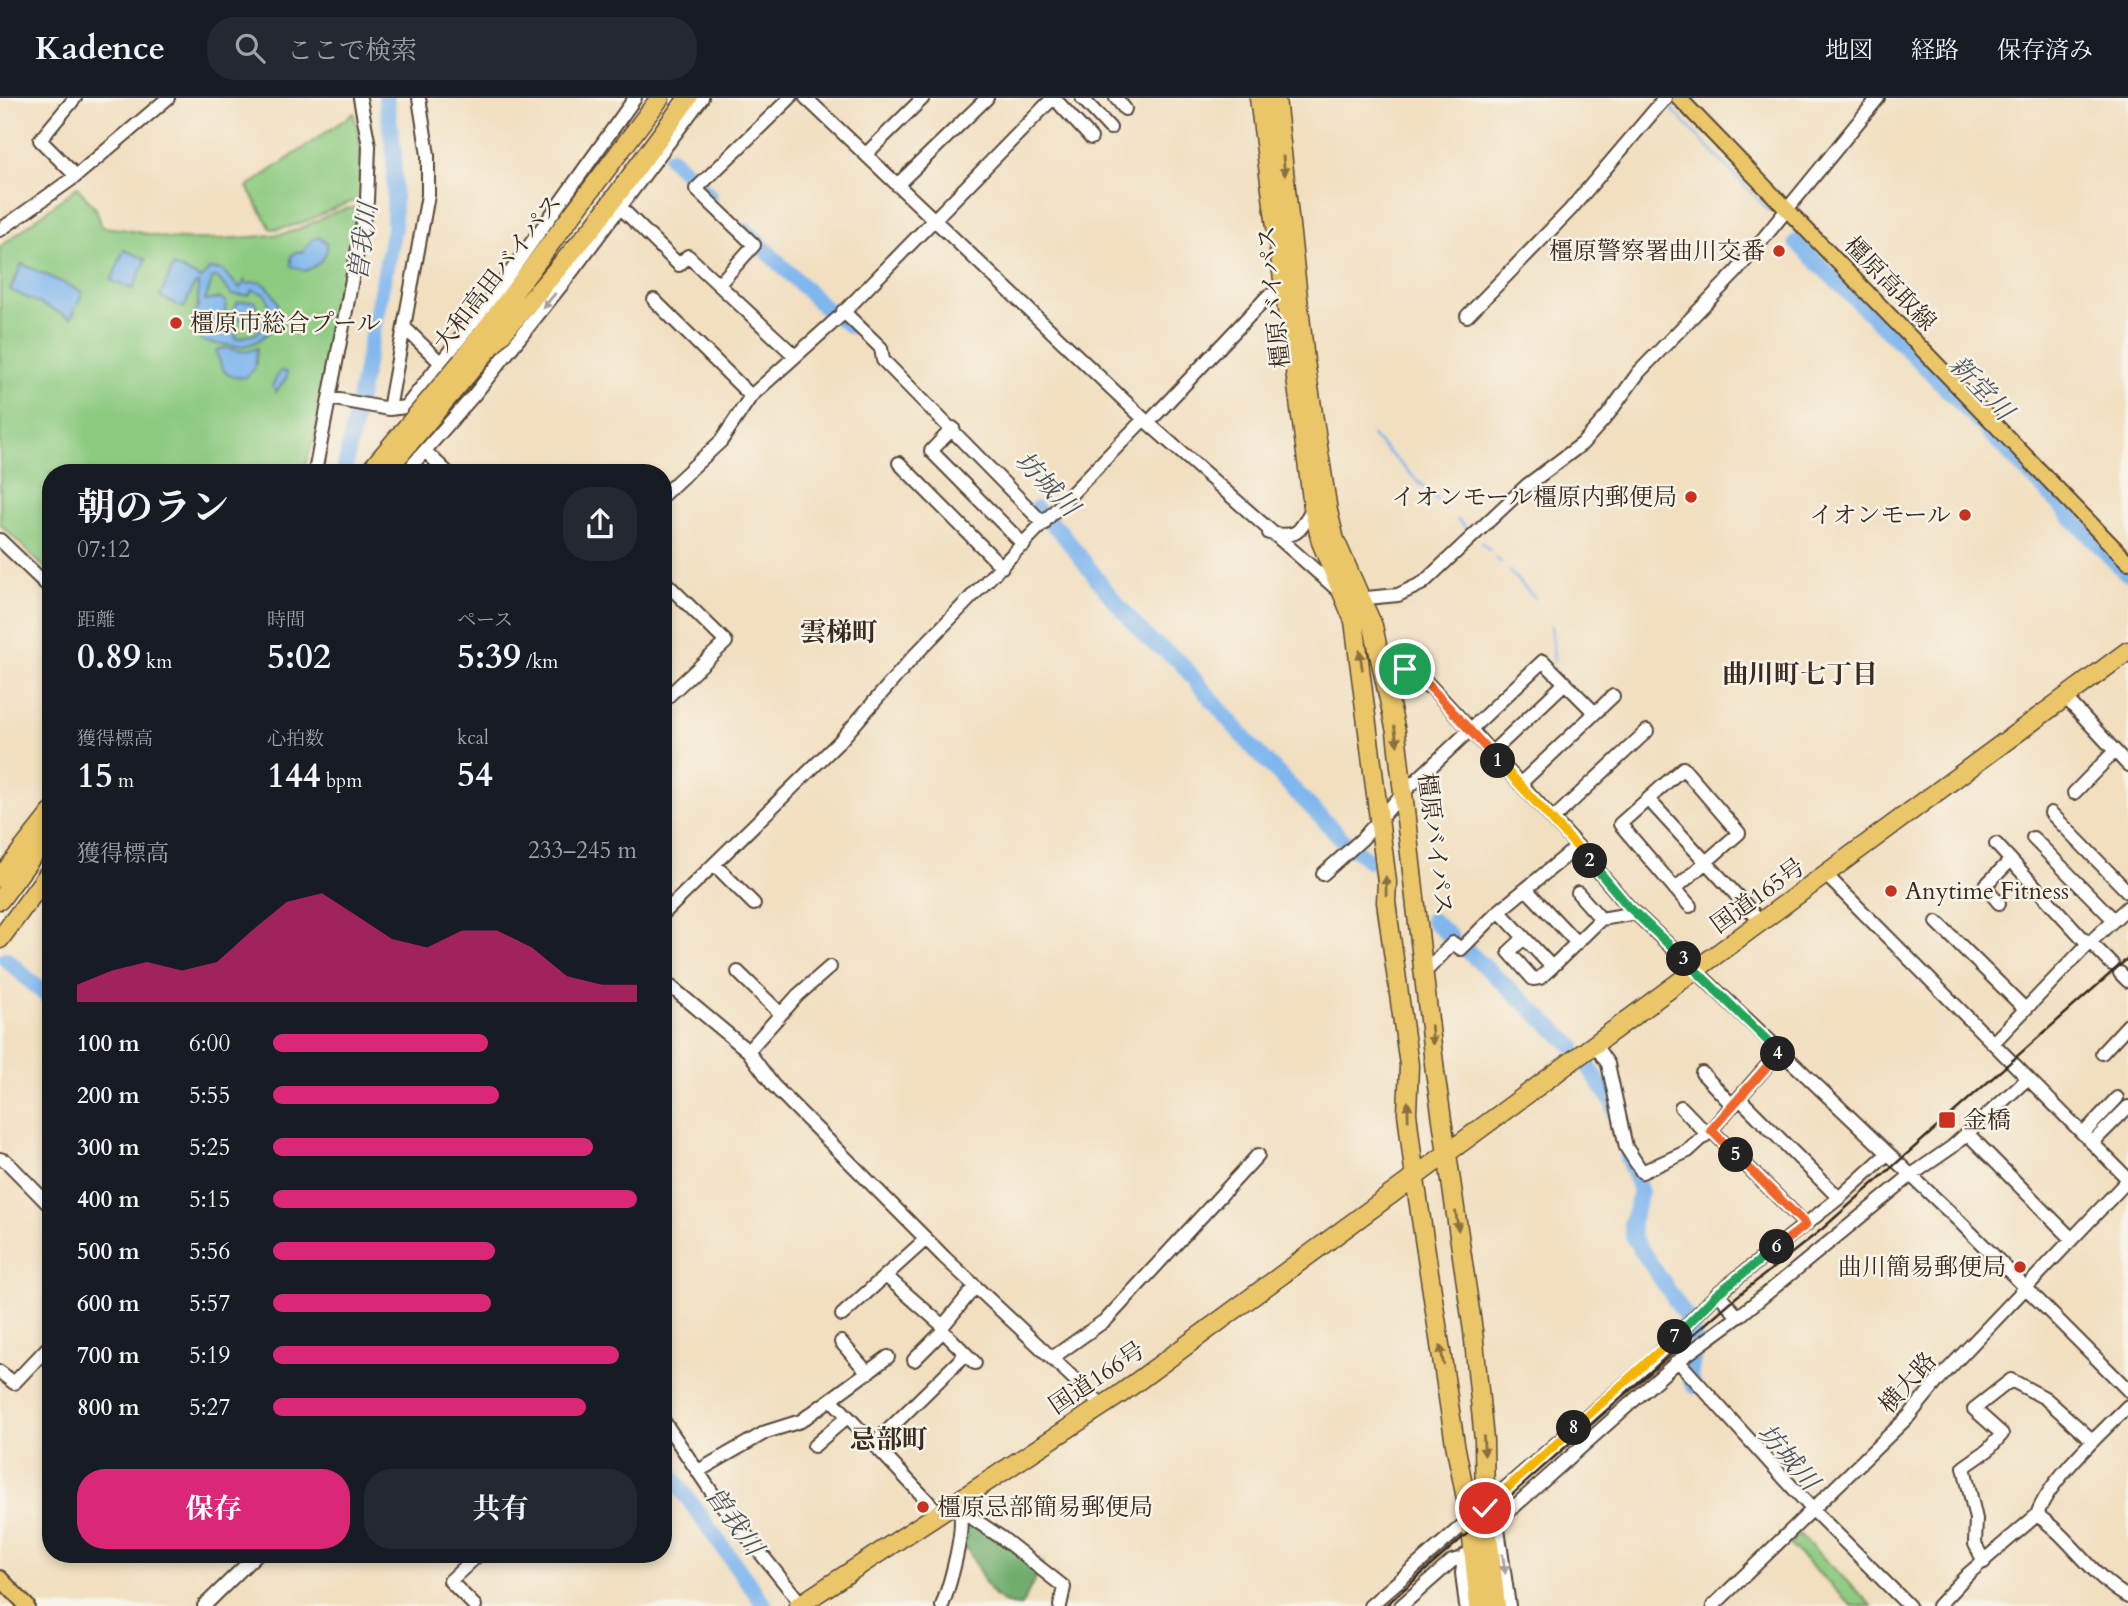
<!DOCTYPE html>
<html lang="ja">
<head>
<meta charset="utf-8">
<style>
  body { margin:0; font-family:Cardo,"Noto Serif JP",serif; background:#242831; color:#f1f3f6; height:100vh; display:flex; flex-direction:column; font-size:26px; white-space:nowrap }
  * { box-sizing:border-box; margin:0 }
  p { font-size:23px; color:#9ea1a6 }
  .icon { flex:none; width:38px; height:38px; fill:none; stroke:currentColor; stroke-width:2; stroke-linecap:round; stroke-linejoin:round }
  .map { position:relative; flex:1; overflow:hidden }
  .side { position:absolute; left:42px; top:366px; width:630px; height:1099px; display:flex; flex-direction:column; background:#171b24; border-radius:28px; box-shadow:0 4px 10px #0003 }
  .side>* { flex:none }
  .pin { position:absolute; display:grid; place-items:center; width:60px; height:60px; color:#fff; margin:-30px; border:4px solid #fff; border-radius:50%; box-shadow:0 2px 7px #0007 }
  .km { position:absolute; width:35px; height:35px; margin:-18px; border-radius:50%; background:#222; color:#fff; font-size:19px; line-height:35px; text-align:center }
  .round { display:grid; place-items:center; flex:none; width:74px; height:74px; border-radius:28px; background:#242831 }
  .headline { display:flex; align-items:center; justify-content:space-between; height:119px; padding:0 35px }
  h1 { font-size:38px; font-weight:700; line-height:52px }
  .stats { display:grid; grid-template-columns:repeat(3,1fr); gap:10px; height:119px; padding:7px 35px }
  .stats div { display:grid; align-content:center }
  .stats b { font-size:35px; font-weight:700 }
  .stats small { font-size:19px; font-weight:400 }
  .stats p { font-size:19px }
  .chart { height:196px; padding:14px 35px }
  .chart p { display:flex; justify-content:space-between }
  .chart svg { width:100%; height:126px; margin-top:7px; fill:#db2777; opacity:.7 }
  .button { display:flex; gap:14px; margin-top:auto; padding:14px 35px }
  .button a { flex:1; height:80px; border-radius:28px; background:#db2777; color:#fff; font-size:28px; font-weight:700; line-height:80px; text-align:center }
  .button a+a { background:#242831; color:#f1f3f6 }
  ul { padding:0 35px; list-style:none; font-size:23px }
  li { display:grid; grid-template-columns:112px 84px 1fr; align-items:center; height:52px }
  li i { height:18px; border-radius:9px; background:#db2777 }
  header { display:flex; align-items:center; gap:42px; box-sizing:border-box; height:98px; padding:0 35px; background:#171b24; border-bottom:2px solid #363941 }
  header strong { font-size:33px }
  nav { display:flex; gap:38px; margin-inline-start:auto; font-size:24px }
  .search { width:490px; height:63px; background:#242831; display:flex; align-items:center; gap:18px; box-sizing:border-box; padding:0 24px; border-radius:28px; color:#9ea1a6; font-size:26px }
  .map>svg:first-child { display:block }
</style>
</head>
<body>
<header>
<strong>Kadence</strong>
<div class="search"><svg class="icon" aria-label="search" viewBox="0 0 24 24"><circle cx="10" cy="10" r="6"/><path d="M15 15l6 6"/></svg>ここで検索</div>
<nav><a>地図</a><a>経路</a><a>保存済み</a></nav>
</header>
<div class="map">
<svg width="2128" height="1508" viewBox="0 0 2128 1508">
  <rect width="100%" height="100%" fill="#f7f3e8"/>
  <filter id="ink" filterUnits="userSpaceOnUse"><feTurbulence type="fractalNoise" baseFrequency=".0143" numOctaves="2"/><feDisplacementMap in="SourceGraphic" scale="14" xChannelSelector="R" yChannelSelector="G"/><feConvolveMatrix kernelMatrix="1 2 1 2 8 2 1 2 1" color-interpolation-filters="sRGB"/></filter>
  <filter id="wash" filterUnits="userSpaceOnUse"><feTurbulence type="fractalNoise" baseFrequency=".00686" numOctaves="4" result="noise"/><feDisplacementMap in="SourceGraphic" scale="28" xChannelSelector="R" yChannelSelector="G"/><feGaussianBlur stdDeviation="1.57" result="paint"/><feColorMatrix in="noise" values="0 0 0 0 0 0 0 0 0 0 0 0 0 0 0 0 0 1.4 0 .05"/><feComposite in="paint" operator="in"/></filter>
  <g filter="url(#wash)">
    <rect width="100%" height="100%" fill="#f1dfc0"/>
    <path fill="#8cca80" stroke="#647a4f" stroke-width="2" d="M354,15L361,49V101C330,108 303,131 271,131L247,89Z
      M77,89L96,111L102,129C123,130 140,135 161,139C190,144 250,140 281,136C310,132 332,107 362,110L317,332L303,374H51V476L0,426V149Z
      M1799,1436L1804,1441L1872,1508H1852L1789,1446Z"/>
    <path fill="#71ae6e" stroke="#566c46" stroke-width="2" d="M974,1417L1043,1465L1021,1508C990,1508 982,1478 969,1453L962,1447L968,1438L962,1433Z"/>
    <path fill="#7eb6ee" stroke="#5c7086" stroke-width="2" fill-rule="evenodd" d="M319,139L327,145C328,160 318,168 305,173L291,168V158L296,154H303L313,141Z
      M124,152L146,161L133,191L111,183Z
      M22,166L83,194L71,220L10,192Z
      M173,168L202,181L209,171L222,172L240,190L245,182L247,186C264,179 271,191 278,205C278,234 255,253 228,247C208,243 199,250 191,225L198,208V185L194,187L184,210L160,199ZM213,179H217L232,197H249L252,192L265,196C274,212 268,224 256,236L235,241L237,232L225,220L226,204L220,200L205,203Z
      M255,203L258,213L243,222L234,218L233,212L238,204Z
      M225,250L246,254L257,250L255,270L246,279C224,282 221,270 216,252Z
      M280,273L287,274V279L276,294L272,288Z"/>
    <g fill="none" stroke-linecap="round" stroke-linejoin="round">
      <path stroke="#7eb6ee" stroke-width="2.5" d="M1666,5L1769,113
        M1372,338L1445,410
        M1458,422L1467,431
        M1482,445L1490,453
        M1495,459L1501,464
        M1510,474L1535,500
        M1551,527L1554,564"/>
      <path stroke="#7eb6ee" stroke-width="16" d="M671,60L710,98
        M746,133L825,210L851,228
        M1796,144L1925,269L2126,475
        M344,374L394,130V54L386,0
        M1036,411L1060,433L1112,500L1148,541L1179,563L1252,649L1344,743L1370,763
        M1432,822L1452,840
        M1464,850L1574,949
        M6,861L51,902
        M1586,965L1614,1007L1615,1017
        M1627,1059L1641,1094L1631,1126L1634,1141L1687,1220
        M1692,1231L1695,1242
        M1693,1260L1690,1280L1694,1288
        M663,1366L765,1508"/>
    </g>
  </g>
  <g filter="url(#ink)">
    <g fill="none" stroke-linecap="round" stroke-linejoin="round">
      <defs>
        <path id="minor" d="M75,0L40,42L76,78
          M806,0L1148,325L1340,494
          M1054,0L1091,40
          M1082,0L1110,30
          M1116,0L1125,11
          M866,56L923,0
          M897,87L987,0
          M620,109L679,167L688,158L795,258
          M0,132L76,78L168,0
          M720,185L754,147L696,91L790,0
          M654,202L751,298
          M843,213L881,250L883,262L1044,426
          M1467,218L1570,112L1665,0
          M405,230L446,270
          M329,300L389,311L406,309L497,193L635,0
          M389,311L428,97V57L419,0
          M1148,325L1268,198L1283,193
          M953,330L931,353L1024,447
          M425,353L447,374
          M899,365L1002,469
          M315,374L367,103L369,48L360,0
          M406,374L474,297L564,184L702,0
          M663,397L721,343L751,298L838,220L1053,0
          M1269,435C1299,441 1300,433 1313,409
          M0,442L51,491
          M663,482L726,544L663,603
          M1356,501L1398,497L1423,485L1526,388L1582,346L1607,318L1639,274L1736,174L1878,0
          M1378,551L1420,577L1573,743L1628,808L1959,1123L2128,1292
          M1408,567L1403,573L1406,580L1426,588
          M2066,600L2128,667
          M1491,655L1564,586
          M1520,686L1613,598
          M2074,695L2115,653
          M1648,701L1762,825
          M2051,715L2128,794
          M1553,721L1647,633
          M2033,740L2114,822
          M1996,746L2088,846
          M714,766L754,806
          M1323,776L1362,741L1404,694L1543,563L1595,615
          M1827,778L2128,1081
          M1526,791L1577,845
          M1675,791L1739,735L1683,670L1620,726L1690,808
          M1578,795L1601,821L1636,815
          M1999,805L1985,788L2011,762
          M1499,813L1552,869L1601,821
          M663,816L840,643L913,559L1144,321
          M1937,824L2025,911
          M1524,840L1509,854L1533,881L1540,880L1552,869
          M2090,844L2112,866
          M1426,873L1453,845L1461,851L1499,813L1578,748
          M738,874L781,916
          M2120,875L2128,883
          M663,882L748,953L773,987L945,1160L1103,1308
          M1994,944L2088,846L2128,809
          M1595,947L1608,966L1626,1049L1642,1074L1688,1053L1711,1032L1779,954
          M748,953L798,897L830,869
          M2102,955L2128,927
          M1702,975L1733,1008
          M1739,1000L1839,1100
          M1681,1009L1707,1036
          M1711,1032L1806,1127
          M1967,1035L2072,1141
          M2083,1036L2117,1000
          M2092,1045L2128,1009
          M0,1061L6,1063L51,1109
          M887,1179L943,1228
          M975,1189L943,1228V1233L975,1265
          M1718,1195L1738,1219
          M842,1217L926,1141
          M841,1244L868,1275
          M1052,1260L1107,1221L1258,1057
          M914,1262L943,1233
          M1678,1263L1812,1411L1909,1508
          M0,1274L14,1285L51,1246
          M832,1302L938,1414
          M663,1322L713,1396L803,1508
          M875,1345L966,1256
          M814,1348L846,1320
          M700,1372L766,1334L801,1323L888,1259
          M960,1412L1002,1440L1064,1489L1060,1508
          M2037,1417C2071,1440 2092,1479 2128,1499
          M1497,1424L1509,1508
          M1487,1427L1497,1424L1678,1263L1738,1219L1910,1078L1952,1049L2027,981
          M1465,1457L1462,1475L1466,1508
          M1984,1464L1975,1446L1976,1421L1964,1369L1988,1352L2002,1336L1974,1311L2011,1282L2045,1300L2093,1343
          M204,1508L257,1456
          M475,1508L450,1483L479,1456
          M942,1508C949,1489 969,1424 957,1407
          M1370,1508L1651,1263L1718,1195L1839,1100L1887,1056
          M1401,1508L1452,1463L1473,1457
          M1713,1508L1909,1318L1940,1280L2128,1082
          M1938,1508L1968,1476L2037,1417C2048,1383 2102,1334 2128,1308"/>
        <path id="major" d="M1679,0L2128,464
          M0,1480L27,1508"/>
        <path id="highway" d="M1259,0L1313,409L1321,444L1354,523L1387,784L1386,804L1409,967L1407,1015L1415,1081L1455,1346L1470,1421L1479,1508
          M1276,0L1305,263L1328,413L1335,442L1373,528L1396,634L1435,974L1473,1233L1484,1342L1485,1410L1496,1508
          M462,263L660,0
          M471,272L594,128L688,0
          M0,780L51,715
          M0,802L51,733
          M0,841L51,772
          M798,1508L1119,1297L2128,553"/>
      </defs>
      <use href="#minor" stroke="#564536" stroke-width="16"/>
      <use href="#major" stroke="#564536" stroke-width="18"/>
      <use href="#highway" stroke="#564536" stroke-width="21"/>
      <use href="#minor" stroke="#fff" stroke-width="12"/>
      <use href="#major" stroke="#ebc669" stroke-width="14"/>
      <use href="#highway" stroke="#ebc669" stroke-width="18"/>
      <path stroke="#3b2a1e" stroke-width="2.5" d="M1385,1508L1735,1200L1821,1132L2128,860"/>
      <defs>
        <path id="highway-bridge" d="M369,374L462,263
          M385,374L471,272"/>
      </defs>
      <use href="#highway-bridge" stroke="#564536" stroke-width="21" stroke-linecap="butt"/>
      <use href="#highway-bridge" stroke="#ebc669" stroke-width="18"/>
    </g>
    <defs><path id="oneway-solid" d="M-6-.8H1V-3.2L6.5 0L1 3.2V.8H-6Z" transform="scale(1.75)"/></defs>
    <g fill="#8a7040">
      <use href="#oneway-solid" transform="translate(1284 68) rotate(84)"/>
      <use href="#oneway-solid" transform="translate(1361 562) rotate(-98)"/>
      <use href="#oneway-solid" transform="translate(1396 638) rotate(81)"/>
      <use href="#oneway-solid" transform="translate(1386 788) rotate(-91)"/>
      <use href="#oneway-solid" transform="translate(1432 937) rotate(86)"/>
      <use href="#oneway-solid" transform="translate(1408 1013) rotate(-91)"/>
      <use href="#oneway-solid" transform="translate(1457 1123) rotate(82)"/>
      <use href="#oneway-solid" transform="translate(1442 1257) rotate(-99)"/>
      <use href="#oneway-solid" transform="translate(1484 1348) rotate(87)"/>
    </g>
    <g fill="#a79f9a">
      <use href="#oneway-solid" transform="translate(549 203) rotate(129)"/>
      <use href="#oneway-solid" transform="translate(1504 1466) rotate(82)"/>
    </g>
  </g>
  <g fill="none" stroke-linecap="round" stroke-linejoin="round" filter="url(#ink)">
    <defs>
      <path id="split-1" d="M1405,571L1409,567L1420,578L1498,663"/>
      <path id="split-2" d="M1498,663L1590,763"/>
      <path id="split-3" d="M1590,763L1628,808L1684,861"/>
      <path id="split-4" d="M1684,861L1779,954L1778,956"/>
      <path id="split-5" d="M1736,1057L1711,1032L1778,956"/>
      <path id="split-6" d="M1736,1057L1806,1127L1777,1149"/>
      <path id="split-7" d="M1675,1239L1718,1195L1777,1149"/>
      <path id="split-8" d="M1574,1330L1675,1239"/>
      <path id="split-9" d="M1485,1410L1574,1330"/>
    </defs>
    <use href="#split-1" stroke="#fff" stroke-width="14"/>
    <use href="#split-2" stroke="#fff" stroke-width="14"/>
    <use href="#split-3" stroke="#fff" stroke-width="14"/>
    <use href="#split-4" stroke="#fff" stroke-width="14"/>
    <use href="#split-5" stroke="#fff" stroke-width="14"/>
    <use href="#split-6" stroke="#fff" stroke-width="14"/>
    <use href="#split-7" stroke="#fff" stroke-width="14"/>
    <use href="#split-8" stroke="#fff" stroke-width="14"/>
    <use href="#split-9" stroke="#fff" stroke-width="14"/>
    <use href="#split-1" stroke="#f0652b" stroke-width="9"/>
    <use href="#split-2" stroke="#f5b400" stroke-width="9"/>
    <use href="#split-3" stroke="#22a559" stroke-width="9"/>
    <use href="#split-4" stroke="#22a559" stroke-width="9"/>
    <use href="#split-5" stroke="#f0652b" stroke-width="9"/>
    <use href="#split-6" stroke="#f0652b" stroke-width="9"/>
    <use href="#split-7" stroke="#22a559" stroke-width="9"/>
    <use href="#split-8" stroke="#f5b400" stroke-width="9"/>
    <use href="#split-9" stroke="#f5b400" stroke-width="9"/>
  </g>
  <g fill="#c8321e" stroke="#f7f3e8" stroke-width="2.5">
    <circle cx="1779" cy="153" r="7"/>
    <circle cx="176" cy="225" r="7"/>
    <circle cx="1691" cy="399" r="7"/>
    <circle cx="1965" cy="417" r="7"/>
    <circle cx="1891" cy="793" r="7"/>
    <rect x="1938" y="1013" width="18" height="18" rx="3.5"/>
    <circle cx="2020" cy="1169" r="7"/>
    <circle cx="923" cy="1409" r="7"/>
  </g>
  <g text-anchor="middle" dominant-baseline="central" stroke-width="5" stroke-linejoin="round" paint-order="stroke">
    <g font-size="24" fill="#3b2a1e" stroke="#f7f3e8" text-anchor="end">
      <text x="1765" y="153">橿原警察署曲川交番</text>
      <text x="190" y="225" text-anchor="start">橿原市総合プール</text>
      <text x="1677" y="399">イオンモール橿原内郵便局</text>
      <text x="1951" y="417">イオンモール</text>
      <text x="1905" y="793" text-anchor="start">Anytime Fitness</text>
      <text x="1963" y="1022" text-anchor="start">金橋</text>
      <text x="2006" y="1169">曲川簡易郵便局</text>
      <text x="937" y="1409" text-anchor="start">橿原忌部簡易郵便局</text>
    </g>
    <g font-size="24" fill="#3b2a1e" stroke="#f7f3e8">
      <text transform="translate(498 175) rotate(-52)">大和高田バイパス</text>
      <text transform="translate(1890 186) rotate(46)">橿原高取線</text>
      <text transform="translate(1274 199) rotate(-96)">橿原バイパス</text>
      <text transform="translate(1435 746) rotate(83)">橿原バイパス</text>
      <text transform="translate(1758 798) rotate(-36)">国道165号</text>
      <text transform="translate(1097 1280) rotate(-34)">国道166号</text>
      <text transform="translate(1908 1285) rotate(-48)">横大路</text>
    </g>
    <g font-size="26" font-style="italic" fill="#4f545c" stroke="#f7f3e8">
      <text transform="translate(363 144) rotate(-82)">曽我川</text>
      <text transform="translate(1981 290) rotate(46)">新堂川</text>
      <text transform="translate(1047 386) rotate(46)">坊城川</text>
      <text transform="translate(1788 1359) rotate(49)">坊城川</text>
      <text transform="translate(734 1423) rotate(54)">曽我川</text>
    </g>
    <g font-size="26" font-weight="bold" fill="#3b2a1e" stroke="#f7f3e8">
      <text x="839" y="534">雲梯町</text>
      <text x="1800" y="576">曲川町七丁目</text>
      <text x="889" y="1341">忌部町</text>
    </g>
  </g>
</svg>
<div class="pin" style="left:1405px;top:571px;background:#1e9e55"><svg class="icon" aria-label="arrive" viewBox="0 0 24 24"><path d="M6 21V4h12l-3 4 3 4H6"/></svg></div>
<div class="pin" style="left:1485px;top:1410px;background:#d93025"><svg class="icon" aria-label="check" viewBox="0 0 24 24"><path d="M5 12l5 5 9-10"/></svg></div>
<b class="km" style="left:1498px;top:663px">1</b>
<b class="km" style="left:1590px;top:763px">2</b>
<b class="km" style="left:1684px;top:861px">3</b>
<b class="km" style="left:1778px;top:956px">4</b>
<b class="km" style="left:1736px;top:1057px">5</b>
<b class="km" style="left:1777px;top:1149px">6</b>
<b class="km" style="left:1675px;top:1239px">7</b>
<b class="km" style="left:1574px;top:1330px">8</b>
<section class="side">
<div class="headline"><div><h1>朝のラン</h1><p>07:12</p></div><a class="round"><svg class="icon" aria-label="share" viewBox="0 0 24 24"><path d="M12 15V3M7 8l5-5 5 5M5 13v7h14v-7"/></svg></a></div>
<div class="stats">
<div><p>距離</p><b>0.89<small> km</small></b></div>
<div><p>時間</p><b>5:02</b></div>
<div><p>ペース</p><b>5:39<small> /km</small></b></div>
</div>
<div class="stats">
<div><p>獲得標高</p><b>15<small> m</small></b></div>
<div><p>心拍数</p><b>144<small> bpm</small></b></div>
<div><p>kcal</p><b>54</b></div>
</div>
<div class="chart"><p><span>獲得標高</span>233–245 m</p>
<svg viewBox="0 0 160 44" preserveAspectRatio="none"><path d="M0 44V38L10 33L20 30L30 33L40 30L50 19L60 9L70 6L80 14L90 22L100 25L110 19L120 19L130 25L140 35L150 38L160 38V44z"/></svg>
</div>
<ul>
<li><b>100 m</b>6:00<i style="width:59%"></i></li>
<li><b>200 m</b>5:55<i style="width:62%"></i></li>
<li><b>300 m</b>5:25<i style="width:88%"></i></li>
<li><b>400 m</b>5:15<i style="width:100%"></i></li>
<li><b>500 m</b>5:56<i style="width:61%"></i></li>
<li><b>600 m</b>5:57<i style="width:60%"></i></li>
<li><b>700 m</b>5:19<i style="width:95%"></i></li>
<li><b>800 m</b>5:27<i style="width:86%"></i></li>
</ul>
<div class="button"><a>保存</a><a>共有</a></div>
</section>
</div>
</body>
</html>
